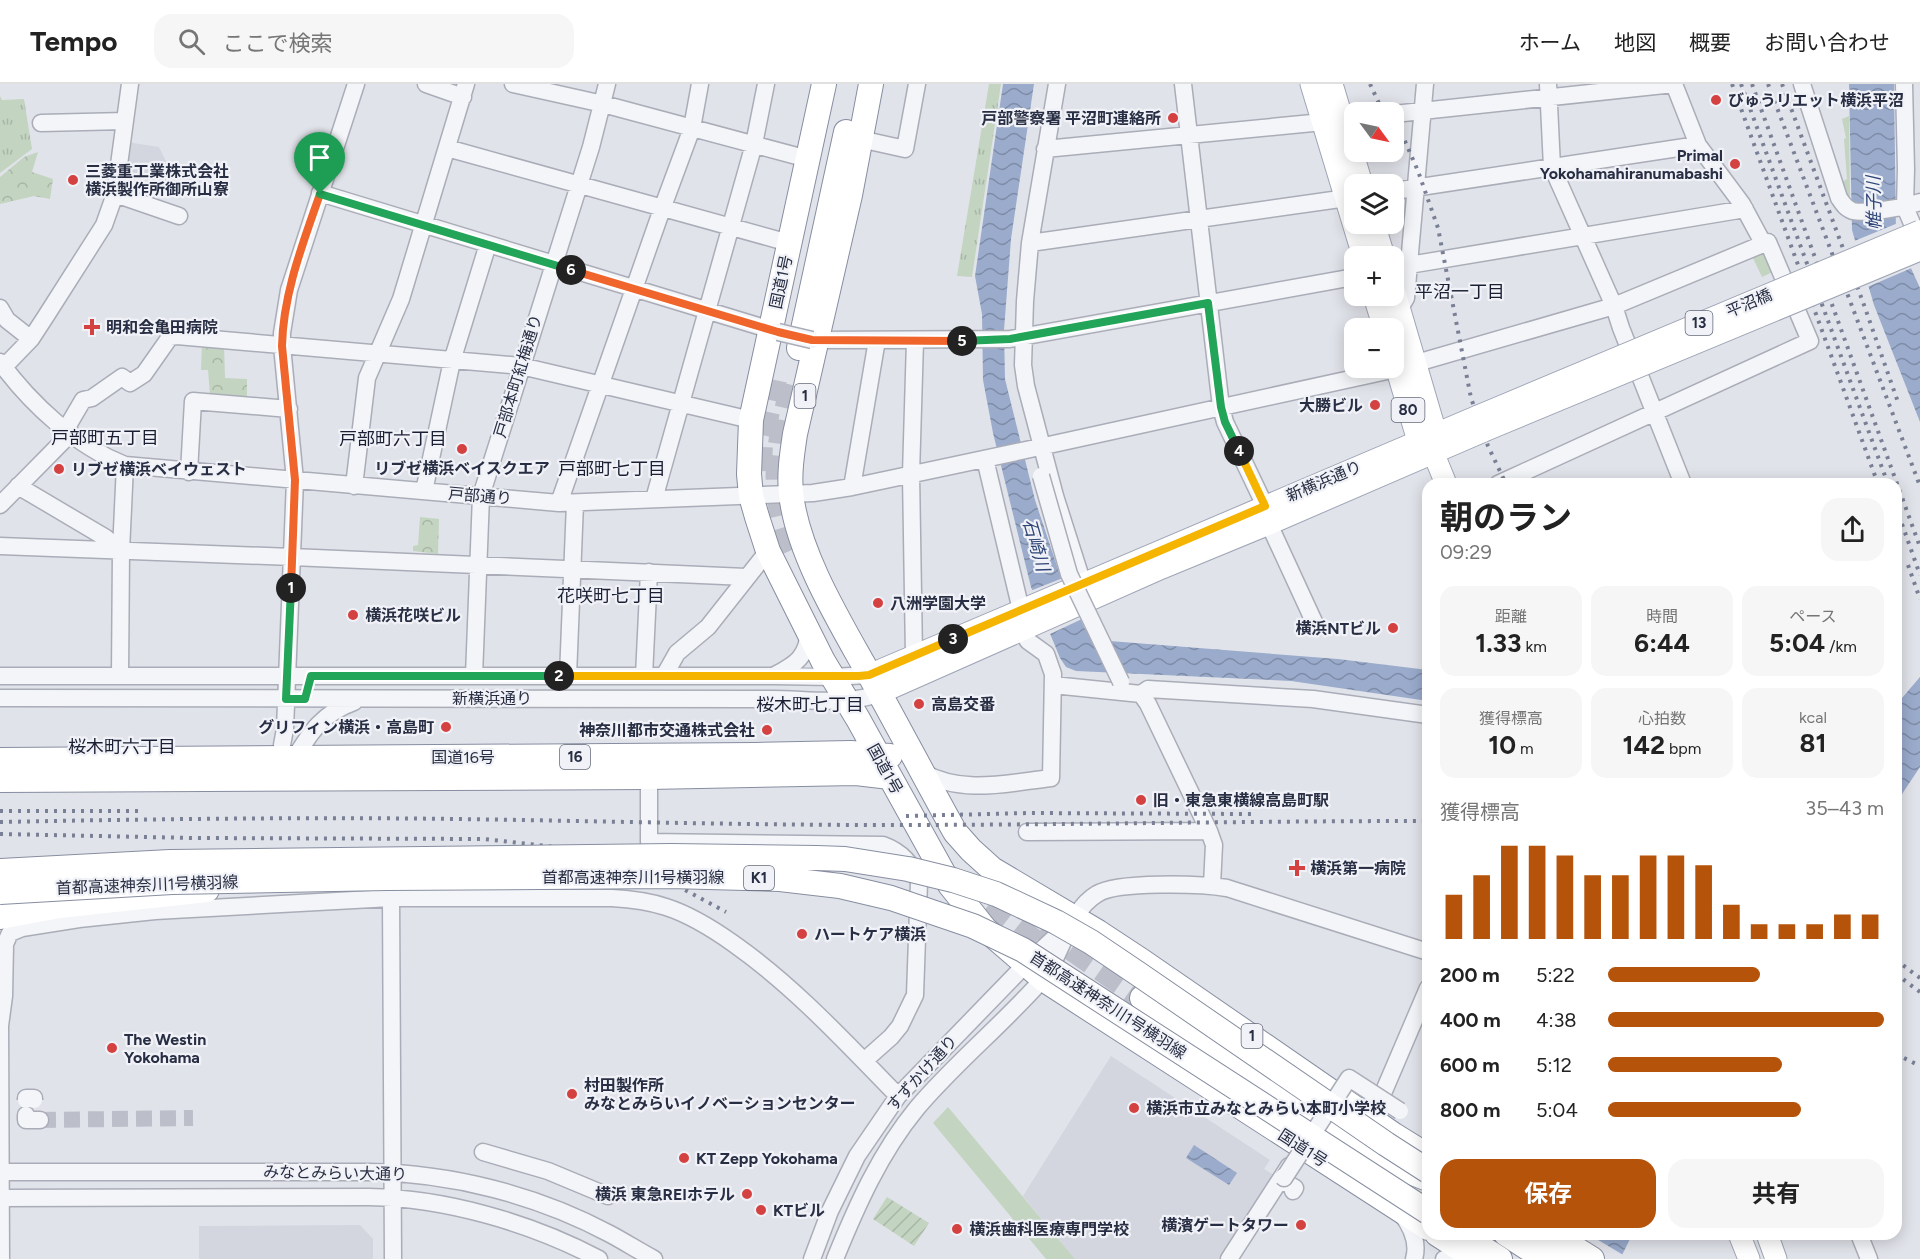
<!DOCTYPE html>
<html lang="ja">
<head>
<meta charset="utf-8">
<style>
  body { margin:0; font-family:Figtree,"Noto Sans JP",sans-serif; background:#f6f6f6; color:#222; height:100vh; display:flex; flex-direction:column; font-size:22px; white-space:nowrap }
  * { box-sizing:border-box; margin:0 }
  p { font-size:20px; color:#767676 }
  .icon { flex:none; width:33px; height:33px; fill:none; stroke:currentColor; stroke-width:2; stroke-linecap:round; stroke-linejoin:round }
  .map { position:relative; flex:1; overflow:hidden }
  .drawer { position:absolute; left:1422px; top:394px; width:480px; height:762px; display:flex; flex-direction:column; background:#fff; border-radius:18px; box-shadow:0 3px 15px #0003 }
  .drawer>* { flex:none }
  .needle { width:39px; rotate:123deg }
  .controls { position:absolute; left:1344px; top:18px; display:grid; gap:12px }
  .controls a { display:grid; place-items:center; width:60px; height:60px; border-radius:12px; background:#fff; box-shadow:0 3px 15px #0003; font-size:30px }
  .pin { position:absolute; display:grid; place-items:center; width:51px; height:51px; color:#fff; margin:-62px -26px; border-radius:50% 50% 50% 0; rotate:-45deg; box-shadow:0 0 6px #0007 }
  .pin .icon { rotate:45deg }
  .km { position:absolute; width:30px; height:30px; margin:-15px; border-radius:50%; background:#222; color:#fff; font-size:16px; line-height:30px; text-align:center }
  .round { display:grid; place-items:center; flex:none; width:63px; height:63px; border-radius:18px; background:#f6f6f6 }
  .headline { display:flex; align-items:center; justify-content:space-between; height:102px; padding:0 18px }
  h1 { font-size:33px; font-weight:700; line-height:45px }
  .figures { display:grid; grid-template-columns:repeat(3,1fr); gap:9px; height:102px; padding:6px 18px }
  .figures div { display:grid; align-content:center; border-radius:15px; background:#f6f6f6; text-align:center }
  .figures b { font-size:26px; font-weight:700 }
  .figures small { font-size:16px; font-weight:400 }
  .figures p { font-size:16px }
  .chart { height:168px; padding:12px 18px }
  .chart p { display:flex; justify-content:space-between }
  .chart svg { width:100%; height:108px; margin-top:6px; stroke:#b45309; stroke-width:6 }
  .button { display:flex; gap:12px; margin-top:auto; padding:12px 18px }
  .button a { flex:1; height:69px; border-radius:18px; background:#b45309; color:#fff; font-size:24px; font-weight:700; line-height:69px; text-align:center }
  .button a+a { background:#f6f6f6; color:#222 }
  ul { padding:0 18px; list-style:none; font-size:20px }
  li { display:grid; grid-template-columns:96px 72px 1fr; align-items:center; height:45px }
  li i { height:15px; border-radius:8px; background:#b45309 }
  header { display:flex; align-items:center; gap:36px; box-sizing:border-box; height:84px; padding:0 30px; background:#fff; border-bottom:2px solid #e0e0e0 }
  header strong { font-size:28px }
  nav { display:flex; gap:33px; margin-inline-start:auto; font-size:21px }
  .search { width:420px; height:54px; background:#f6f6f6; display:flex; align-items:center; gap:15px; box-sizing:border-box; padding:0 21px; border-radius:18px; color:#767676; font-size:22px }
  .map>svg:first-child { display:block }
</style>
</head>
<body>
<header>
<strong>Tempo</strong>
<div class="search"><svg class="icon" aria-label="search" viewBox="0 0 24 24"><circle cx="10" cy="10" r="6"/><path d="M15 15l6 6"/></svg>ここで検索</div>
<nav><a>ホーム</a><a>地図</a><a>概要</a><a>お問い合わせ</a></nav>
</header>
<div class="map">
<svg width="1920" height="1175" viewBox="0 0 1920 1175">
  <defs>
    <pattern id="forest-crowns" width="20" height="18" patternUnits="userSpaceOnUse" patternTransform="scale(1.5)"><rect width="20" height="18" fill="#c3d4c1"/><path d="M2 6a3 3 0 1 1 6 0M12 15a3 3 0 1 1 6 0" fill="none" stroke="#a8b6a7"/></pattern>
    <pattern id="park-tufts" width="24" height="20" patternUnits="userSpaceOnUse" patternTransform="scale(1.5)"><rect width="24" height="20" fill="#c3d4c1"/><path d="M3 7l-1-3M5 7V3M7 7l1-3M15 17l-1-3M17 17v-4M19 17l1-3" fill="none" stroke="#a8b6a7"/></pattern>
    <pattern id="garden-furrows" width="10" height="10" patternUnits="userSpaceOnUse" patternTransform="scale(1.5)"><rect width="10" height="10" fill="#c3d4c1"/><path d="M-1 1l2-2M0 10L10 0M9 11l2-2" fill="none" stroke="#a8b6a7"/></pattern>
    <pattern id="water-waves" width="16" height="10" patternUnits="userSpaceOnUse" patternTransform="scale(1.5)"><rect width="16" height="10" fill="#9aabcc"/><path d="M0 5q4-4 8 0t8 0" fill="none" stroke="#7e8ca7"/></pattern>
  </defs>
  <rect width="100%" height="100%" fill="#e1e3ea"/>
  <path fill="#d3d5df" d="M126,58L159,63L179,104L122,89Z
    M1111,972L1270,1076L1264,1085L1276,1092L1222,1175H1075L1023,1112Z
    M360,1141L373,1155V1175H199V1142Z"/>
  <path fill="#c3d4c1" d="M1849,32L1850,113L1847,112L1842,98L1847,95L1844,55L1846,54L1842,35Z
    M1766,164L1777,186L1762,193L1751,170Z
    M948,1023L1075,1175H1046L933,1039Z"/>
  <path fill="url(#forest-crowns)" d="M38,68L32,88L53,95L50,115L34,112L0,120V93L24,73Z
    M202,257L224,260L225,294L247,295V314L210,311L208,286H201Z
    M420,433L439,435L438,470L413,467V462L418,461Z"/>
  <path fill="url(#park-tufts)" d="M989,0H1001L972,193L957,192Z
    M0,12L2,16L24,15L32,65L0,89Z"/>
  <path fill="url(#garden-furrows)" d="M887,1113L929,1139L914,1162L873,1135Z"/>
  <path fill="url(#water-waves)" d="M1003,0H1034L1011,155L1004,246L1005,295L1035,416L1059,488L1085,545L1097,556L1338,575L1428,586V617L1291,597L1076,587L1066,583L1060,574L1031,503L993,349L983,296L982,230L975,192Z
    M1849,0H1894L1896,151L1920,204V338L1874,221L1852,146Z
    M1920,593V683L1896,719V621Z
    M1194,1061L1237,1089L1229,1101L1186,1074Z
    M1565,1151H1632L1620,1175Z"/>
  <path fill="#e1e3ea" d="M1898,139L1899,151L1914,183L1865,204L1852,158Z
    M1063,494L1082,535L1048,551L1030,507Z
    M1561,1150H1588L1625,1172L1623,1175H1546Z"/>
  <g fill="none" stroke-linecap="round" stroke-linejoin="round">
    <path stroke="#bcbfc9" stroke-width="16" stroke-dasharray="16 8" stroke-linecap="butt" d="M40,1036L193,1034"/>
    <path stroke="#bcbfc9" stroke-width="24" stroke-dasharray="24 12" stroke-linecap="butt" d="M792,301C777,365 767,412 797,474
      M760,387L761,359L775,296
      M962,797L969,806L1062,879
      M1042,844L1142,914"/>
    <defs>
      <path id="minor" d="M426,0L463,13
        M513,0L603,20L808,75
        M1057,0L1030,159L1025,217L1023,281L1026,302L1055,412L1083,500
        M1183,0L1221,323L1225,338L1265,422
        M1548,0L1552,83L1614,222L1621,244L1683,400
        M1674,0L1698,61L1742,120L1763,159
        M1802,0L1839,114C1843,120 1846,125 1853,127C1866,130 1907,123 1920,118
        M1904,0L1906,85L1905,123L1920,158
        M1394,30L1674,0
        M41,39L125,37
        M860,55L905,65L917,0
        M447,64L789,159
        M1045,65L1354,35
        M1394,107L1698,61
        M320,109L778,248
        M115,110L179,132
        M1030,159L1354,113
        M1409,181L1745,125
        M0,224L7,236L31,255
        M1399,226L1406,214L1425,0
        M812,256L1010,255L1354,193
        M0,278C31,320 76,362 125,381L559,419L813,409L852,403L1026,366L1396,285L1614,222L1768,158L1810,257L1498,400
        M4,283L31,255L46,232L104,141L115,110L130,0
        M66,345L83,316L92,314L122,293L130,299L144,290L170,253L177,252L521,282L751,336
        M985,375L1021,526
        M189,388L193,317L289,325
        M18,402L106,454L121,467
        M354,402L367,294L401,215L466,0
        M852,403L877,256
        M424,407L452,277L488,160
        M654,415L754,60L766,0
        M559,419L662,125L692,44L700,0
        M0,421L71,349
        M1269,440L1316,542
        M0,462L292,473L746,493
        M914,572L911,390L915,257
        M775,591C796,580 807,573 809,548
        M0,592H775L832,593L869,591
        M120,592L121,467L125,381
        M474,592L481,412L591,63L607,0
        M568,592L575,419
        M644,592L649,488
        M664,592L677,569L708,543L768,467
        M1053,601L1141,610L1148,620L1209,747L1214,761L1212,801
        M1141,610L1148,605L1313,615L1428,631
        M0,614L773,615C808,615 847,622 880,609
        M282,661L285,645L295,396L282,262V249L289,206L356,0
        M291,680C309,651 320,630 354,618
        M922,688C963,711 1007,699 1051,694L1053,590L1046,570L1028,557L1022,547
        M649,693V758L883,761C902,768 912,780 919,798L915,911L900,942L891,953L864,977
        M1027,748L1209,747
        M391,814L393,1175
        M0,939L1,1175
        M0,942L4,912L5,860L10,849L22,844L79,835L155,827L391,814H612C630,815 648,817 666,823C691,831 713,845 734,860C795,903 846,959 898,1012
        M26,1031V1036H40
        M1372,1035L1428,904
        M483,1068L548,1087L608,1112
        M0,1088H369C451,1089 537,1111 610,1150C625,1158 639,1167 654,1175
        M1284,1094L1283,1097L1295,1104L1293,1107
        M0,1114L369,1113C445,1114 531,1139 599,1175
        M1401,1129C1411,1142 1419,1158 1414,1175
        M1859,1150L1869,1175
        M812,1175L830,1127L857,1072L898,1012L1025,881L1066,843
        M835,1175C857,1121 880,1069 917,1024C955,979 1002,941 1041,897C1062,873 1068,827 1097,810C1117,797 1202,800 1227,804L1428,868
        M1229,1175L1289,1082
        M1444,1175L1458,1173L1473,1175"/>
      <path id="major" d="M1311,0L1363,172
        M1332,0L1362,100
        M1374,140L1384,172
        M1394,206L1436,349L1434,362
        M1374,212L1384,244
        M1394,276L1418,357L1433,368L1446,400
        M869,591L1478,332
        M880,609L1162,484L1269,440L1484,347
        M1739,1150L1749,1175
        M1767,1150L1776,1175"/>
      <path id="highway" d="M824,0L751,336L749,390L751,412L757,433L768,467L823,577L858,635L950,801L985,845L1043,895L1428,1144
        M871,0L850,111L795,350C792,370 789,389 791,409C797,469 841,540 870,592C899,644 926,696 955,748L971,766L992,785L1098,848L1142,877L1394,1051L1428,1072
        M799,264L846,48
        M0,676L755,671L851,669L890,672
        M0,696L649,693L856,689L890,693
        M0,833L59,822L207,806
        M1142,914L1382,1074L1405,1086L1428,1095
        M1437,1150L1476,1175
        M1506,1150L1540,1172
        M1528,1150L1564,1173
        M1552,1150L1592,1175
        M1464,1152L1500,1175"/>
    </defs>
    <use href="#minor" stroke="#aaadb8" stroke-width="19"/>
    <use href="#major" stroke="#9fa5b6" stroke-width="23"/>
    <use href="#highway" stroke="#878ea1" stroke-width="26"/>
    <use href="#minor" stroke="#f4f5f8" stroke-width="16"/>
    <use href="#major" stroke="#fff" stroke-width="21"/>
    <use href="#highway" stroke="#fff" stroke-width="24"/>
    <path stroke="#797f94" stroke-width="4" stroke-dasharray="3 6" stroke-linecap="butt" d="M1370,0L1383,28
      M1732,0L1878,400
      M1741,0L1888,400
      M1752,0L1920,463
      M1768,0L1920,402
      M1782,0L1864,221L1899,321
      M1394,32L1418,87L1438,144L1471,314L1488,362L1506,400
      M1896,423L1920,491
      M1908,481L1920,515
      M0,727H141
      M906,732L1029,729L1251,730
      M0,738C153,735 306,733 459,735C600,737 741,741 883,741C1064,741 1246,737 1428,737
      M0,750L195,754L484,755L556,763L622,780L676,801L726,828
      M1896,876L1920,894
      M1896,890L1920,908
      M1896,970L1920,982"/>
    <defs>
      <path id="minor-bridge" d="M778,248L812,256
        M1041,392L1069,490L1121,598
        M26,1016V1014H34V1016
        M1283,1093L1284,1094L1349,994L1400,1027"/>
      <path id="major-bridge" d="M1478,332L1920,147
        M1484,347L1920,166"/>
      <path id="highway-bridge" d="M0,787L170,778L671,772L817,774L845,775L908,785L953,796L996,810L1056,838L1091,858L1137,889L1386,1060L1428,1087
        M0,808L172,798L387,794L670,792L780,795L840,802L891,814L973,842L1023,866L1428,1128"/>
    </defs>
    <use href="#minor-bridge" stroke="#aaadb8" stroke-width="19" stroke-linecap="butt"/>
    <use href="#major-bridge" stroke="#9fa5b6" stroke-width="23" stroke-linecap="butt"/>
    <use href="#highway-bridge" stroke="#878ea1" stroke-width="26" stroke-linecap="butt"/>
    <use href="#minor-bridge" stroke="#f4f5f8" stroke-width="16"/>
    <use href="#major-bridge" stroke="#fff" stroke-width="21"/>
    <use href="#highway-bridge" stroke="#fff" stroke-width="24"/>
  </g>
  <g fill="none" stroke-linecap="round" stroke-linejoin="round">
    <defs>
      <path id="split-1" d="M291,504L295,396L282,262C283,210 303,159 320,110"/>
      <path id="split-2" d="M291,504L286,615H305L311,592H559"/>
      <path id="split-3" d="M559,592H859L869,591L953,555"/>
      <path id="split-4" d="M953,555L1265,422L1239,367"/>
      <path id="split-5" d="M962,257L1010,255L1208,219L1221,323L1225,338L1239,367"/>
      <path id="split-6" d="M571,186L778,248L812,256L962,257"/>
      <path id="split-7" d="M320,110L571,186"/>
    </defs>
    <use href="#split-1" stroke="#fff" stroke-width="12"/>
    <use href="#split-2" stroke="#fff" stroke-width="12"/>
    <use href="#split-3" stroke="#fff" stroke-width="12"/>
    <use href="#split-4" stroke="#fff" stroke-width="12"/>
    <use href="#split-5" stroke="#fff" stroke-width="12"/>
    <use href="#split-6" stroke="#fff" stroke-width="12"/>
    <use href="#split-7" stroke="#fff" stroke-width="12"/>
    <use href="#split-1" stroke="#f0652b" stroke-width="8"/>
    <use href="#split-2" stroke="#22a559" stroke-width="8"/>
    <use href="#split-3" stroke="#f5b400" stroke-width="8"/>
    <use href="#split-4" stroke="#f5b400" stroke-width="8"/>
    <use href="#split-5" stroke="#22a559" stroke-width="8"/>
    <use href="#split-6" stroke="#f0652b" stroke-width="8"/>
    <use href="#split-7" stroke="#22a559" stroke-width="8"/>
  </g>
  <g fill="#d44141" stroke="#f0f2f7" stroke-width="2">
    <circle cx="1716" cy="16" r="6"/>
    <circle cx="1173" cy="34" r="6"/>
    <circle cx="1735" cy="80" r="6"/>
    <circle cx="73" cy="96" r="6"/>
    <path d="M89 234h6v6h6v6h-6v6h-6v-6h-6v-6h6z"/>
    <circle cx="1375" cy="321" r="6"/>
    <circle cx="462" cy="365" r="6"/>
    <circle cx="59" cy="385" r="6"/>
    <circle cx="878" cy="519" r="6"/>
    <circle cx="353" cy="531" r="6"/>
    <circle cx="1393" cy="544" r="6"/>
    <circle cx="919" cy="620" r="6"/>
    <circle cx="446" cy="643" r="6"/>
    <circle cx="767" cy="646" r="6"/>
    <circle cx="1141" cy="716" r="6"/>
    <path d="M1294 775h6v6h6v6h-6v6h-6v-6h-6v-6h6z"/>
    <circle cx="802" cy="850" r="6"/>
    <circle cx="112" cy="964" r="6"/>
    <circle cx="572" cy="1010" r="6"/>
    <circle cx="1134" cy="1024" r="6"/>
    <circle cx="684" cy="1074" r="6"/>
    <circle cx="747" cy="1110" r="6"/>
    <circle cx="761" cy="1126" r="6"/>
    <circle cx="1301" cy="1141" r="6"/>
    <circle cx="957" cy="1145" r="6"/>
  </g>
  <g text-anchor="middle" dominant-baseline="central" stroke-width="4.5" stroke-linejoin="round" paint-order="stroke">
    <g fill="#f0f2f7" stroke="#646979" stroke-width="1.5">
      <rect x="1685.5" y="227" width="27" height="24" rx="4.5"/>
      <rect x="794.5" y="300" width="21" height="24" rx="4.5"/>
      <rect x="1391.5" y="314" width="33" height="24" rx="4.5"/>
      <rect x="560" y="661" width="30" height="24" rx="4.5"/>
      <rect x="744" y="782" width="30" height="24" rx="4.5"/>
      <rect x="1241.5" y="940" width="21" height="24" rx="4.5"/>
    </g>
    <g font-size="15" font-weight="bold" fill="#282e43">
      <text x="1699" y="239">13</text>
      <text x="805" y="312">1</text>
      <text x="1408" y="326">80</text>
      <text x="575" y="673">16</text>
      <text x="759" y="794">K1</text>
      <text x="1252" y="952">1</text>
    </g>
    <g font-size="16" font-weight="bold" fill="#282e43" stroke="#f0f2f7" text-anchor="start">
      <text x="1728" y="16">びゅうリエット横浜平沼</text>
      <text x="1161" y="34" text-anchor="end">戸部警察署 平沼町連絡所</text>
      <text x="1723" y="71" text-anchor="end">Primal<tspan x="1723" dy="18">Yokohamahiranumabashi</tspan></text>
      <text x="85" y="87">三菱重工業株式会社<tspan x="85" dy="18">横浜製作所御所山寮</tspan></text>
      <text x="106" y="243">明和会亀田病院</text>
      <text x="1363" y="321" text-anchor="end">大勝ビル</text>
      <text x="462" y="384" text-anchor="middle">リブゼ横浜ベイスクエア</text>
      <text x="71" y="385">リブゼ横浜ベイウェスト</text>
      <text x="890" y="519">八洲学園大学</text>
      <text x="365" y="531">横浜花咲ビル</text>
      <text x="1381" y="544" text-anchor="end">横浜NTビル</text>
      <text x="931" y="620">高島交番</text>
      <text x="434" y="643" text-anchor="end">グリフィン横浜・高島町</text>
      <text x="755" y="646" text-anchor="end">神奈川都市交通株式会社</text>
      <text x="1153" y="716">旧・東急東横線高島町駅</text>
      <text x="1310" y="784">横浜第一病院</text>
      <text x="814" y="850">ハートケア横浜</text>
      <text x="124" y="955">The Westin<tspan x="124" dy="18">Yokohama</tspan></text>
      <text x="584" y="1001">村田製作所<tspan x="584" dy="18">みなとみらいイノベーションセンター</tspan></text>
      <text x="1146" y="1024">横浜市立みなとみらい本町小学校</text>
      <text x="696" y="1074">KT Zepp Yokohama</text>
      <text x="735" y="1110" text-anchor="end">横浜 東急REIホテル</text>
      <text x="773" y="1126">KTビル</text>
      <text x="1289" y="1141" text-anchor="end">横濱ゲートタワー</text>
      <text x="969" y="1145">横浜歯科医療専門学校</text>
    </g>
    <g font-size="16" fill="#282e43" stroke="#f0f2f7">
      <text transform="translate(781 198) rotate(-78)">国道1号</text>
      <text transform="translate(1749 219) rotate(-23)">平沼橋</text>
      <text transform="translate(518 292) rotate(-73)">戸部本町紅梅通り</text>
      <text transform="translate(1324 397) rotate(-23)">新横浜通り</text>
      <text transform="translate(480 412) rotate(5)">戸部通り</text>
      <text x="492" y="614">新横浜通り</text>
      <text x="463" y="673">国道16号</text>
      <text transform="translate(885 685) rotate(61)">国道1号</text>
      <text x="633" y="793">首都高速神奈川1号横羽線</text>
      <text transform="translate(147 801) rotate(-2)">首都高速神奈川1号横羽線</text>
      <text transform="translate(1108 921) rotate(33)">首都高速神奈川1号横羽線</text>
      <text transform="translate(922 989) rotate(-48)">すずかけ通り</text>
      <text transform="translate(1303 1064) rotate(33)">国道1号</text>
      <text transform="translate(335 1089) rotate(1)">みなとみらい大通り</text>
    </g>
    <g font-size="18" font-style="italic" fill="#304678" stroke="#f0f2f7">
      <text transform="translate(1874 119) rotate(-91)">帷子川</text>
      <text transform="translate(1036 461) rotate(74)">石崎川</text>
    </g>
    <g font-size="18" fill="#1a1f33" stroke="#f0f2f7">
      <text x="1460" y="208">平沼一丁目</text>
      <text x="105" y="354">戸部町五丁目</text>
      <text x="393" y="355">戸部町六丁目</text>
      <text x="612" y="385">戸部町七丁目</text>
      <text x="611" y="512">花咲町七丁目</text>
      <text x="810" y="621">桜木町七丁目</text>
      <text x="122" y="663">桜木町六丁目</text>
    </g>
  </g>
</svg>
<div class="controls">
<a><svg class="needle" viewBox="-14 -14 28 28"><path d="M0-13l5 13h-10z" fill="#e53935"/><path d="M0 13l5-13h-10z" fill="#767676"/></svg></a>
<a><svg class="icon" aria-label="layers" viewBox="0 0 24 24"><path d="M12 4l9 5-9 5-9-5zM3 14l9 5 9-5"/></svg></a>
<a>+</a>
<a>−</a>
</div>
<div class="pin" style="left:320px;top:110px;background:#1e9e55"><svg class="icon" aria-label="arrive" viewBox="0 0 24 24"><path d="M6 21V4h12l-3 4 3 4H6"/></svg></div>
<b class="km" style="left:291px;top:504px">1</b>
<b class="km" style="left:559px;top:592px">2</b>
<b class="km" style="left:953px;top:555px">3</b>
<b class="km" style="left:1239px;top:367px">4</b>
<b class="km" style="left:962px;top:257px">5</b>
<b class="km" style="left:571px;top:186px">6</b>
<section class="drawer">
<div class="headline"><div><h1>朝のラン</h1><p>09:29</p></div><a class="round"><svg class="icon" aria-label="share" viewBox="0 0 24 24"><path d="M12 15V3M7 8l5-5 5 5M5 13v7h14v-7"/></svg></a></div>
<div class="figures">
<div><p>距離</p><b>1.33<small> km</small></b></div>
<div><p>時間</p><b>6:44</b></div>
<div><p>ペース</p><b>5:04<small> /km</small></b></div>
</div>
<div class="figures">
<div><p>獲得標高</p><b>10<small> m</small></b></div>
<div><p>心拍数</p><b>142<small> bpm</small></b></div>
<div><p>kcal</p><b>81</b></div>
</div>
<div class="chart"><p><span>獲得標高</span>35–43 m</p>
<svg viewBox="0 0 160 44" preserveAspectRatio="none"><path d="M5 44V26M15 44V18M25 44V6M35 44V6M45 44V10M55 44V18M65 44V18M75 44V10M85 44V10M95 44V14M105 44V30M115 44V38M125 44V38M135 44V38M145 44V34M155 44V34"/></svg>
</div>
<ul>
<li><b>200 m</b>5:22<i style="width:55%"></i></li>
<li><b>400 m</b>4:38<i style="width:100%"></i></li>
<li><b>600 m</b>5:12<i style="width:63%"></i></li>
<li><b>800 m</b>5:04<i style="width:70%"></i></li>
</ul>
<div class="button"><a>保存</a><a>共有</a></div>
</section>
</div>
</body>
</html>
